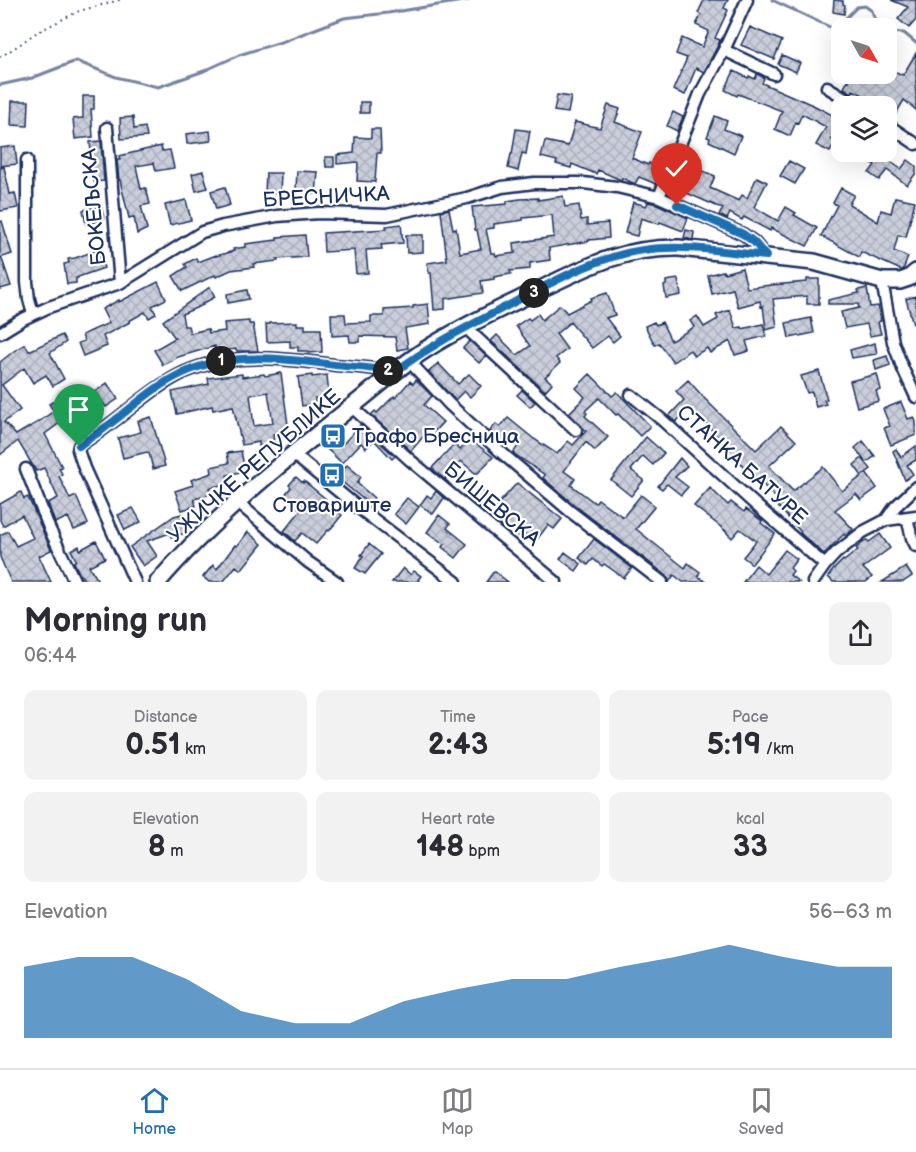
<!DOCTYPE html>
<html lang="en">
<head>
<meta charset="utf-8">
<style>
  body { margin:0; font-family:"Balsamiq Sans",sans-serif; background:#f2f2f3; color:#2b2b33; height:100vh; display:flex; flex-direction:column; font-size:22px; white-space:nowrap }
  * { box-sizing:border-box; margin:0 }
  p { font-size:20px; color:#7c7c81 }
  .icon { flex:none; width:33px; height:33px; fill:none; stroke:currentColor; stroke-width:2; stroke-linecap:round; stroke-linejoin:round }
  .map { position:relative; height:582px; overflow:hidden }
  .panel { display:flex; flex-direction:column; background:#fff; flex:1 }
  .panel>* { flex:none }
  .needle { width:39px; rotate:129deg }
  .buttons { position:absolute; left:831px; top:18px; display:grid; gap:12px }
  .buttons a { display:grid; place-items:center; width:66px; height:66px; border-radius:12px; background:#fff; box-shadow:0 6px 24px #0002; font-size:30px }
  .pin { position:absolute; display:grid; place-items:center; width:51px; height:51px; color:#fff; margin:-62px -26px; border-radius:50% 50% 50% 0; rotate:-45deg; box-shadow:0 0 6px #0007 }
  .pin .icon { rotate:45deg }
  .km { position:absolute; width:30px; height:30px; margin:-15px; border-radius:50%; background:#222; color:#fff; font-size:16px; line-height:30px; text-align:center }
  .round { display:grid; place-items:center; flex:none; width:63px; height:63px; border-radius:12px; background:#f2f2f3 }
  .summary { display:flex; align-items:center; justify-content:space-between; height:102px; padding:0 24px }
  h1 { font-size:33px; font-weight:800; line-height:45px }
  .metrics { display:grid; grid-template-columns:repeat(3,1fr); gap:9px; height:102px; padding:6px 24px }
  .metrics div { display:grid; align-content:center; border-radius:12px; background:#f2f2f3; text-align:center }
  .metrics b { font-size:30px; font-weight:800 }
  .metrics small { font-size:16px; font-weight:400 }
  .metrics p { font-size:16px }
  .chart { height:168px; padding:12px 24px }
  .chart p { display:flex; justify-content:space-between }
  .chart svg { width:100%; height:108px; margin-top:6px; fill:#1f6fb2; opacity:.7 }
  .menu { display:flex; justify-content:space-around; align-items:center; height:84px; border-top:2px solid #e1e1e2; background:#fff; font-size:16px; color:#7c7c81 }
  .menu a { display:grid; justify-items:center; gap:3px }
  .menu .current { color:#1f6fb2 }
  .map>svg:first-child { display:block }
</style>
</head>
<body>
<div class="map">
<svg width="916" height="582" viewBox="0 0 916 582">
  <defs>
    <pattern id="building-cross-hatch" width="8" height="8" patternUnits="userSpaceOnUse" patternTransform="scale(1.5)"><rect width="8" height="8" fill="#caceda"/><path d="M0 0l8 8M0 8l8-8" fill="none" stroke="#adb1be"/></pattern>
  </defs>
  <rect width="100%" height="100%" fill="#fff"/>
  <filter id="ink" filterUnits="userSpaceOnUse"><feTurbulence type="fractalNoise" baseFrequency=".0167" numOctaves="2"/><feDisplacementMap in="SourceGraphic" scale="12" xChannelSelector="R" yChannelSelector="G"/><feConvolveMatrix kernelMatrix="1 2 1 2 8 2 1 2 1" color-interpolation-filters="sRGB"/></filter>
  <g filter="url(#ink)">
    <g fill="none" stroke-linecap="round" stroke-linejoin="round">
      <path stroke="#77839f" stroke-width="3" d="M772,0L832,28L837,27L857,7L865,6L872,11L877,26L880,28
        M886,32L904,33L916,43
        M0,85L32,78L76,61L116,77L158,87L204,71L239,55L284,41L344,18L388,13L469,0"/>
    </g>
    <path fill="url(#building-cross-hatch)" stroke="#1b2f5e" stroke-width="1.5" fill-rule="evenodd" d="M704,0H728L724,8L728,10L715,38L720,40L717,47L704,72L696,68L685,95L673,90L687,58L676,54L682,38L702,47L709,31L696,25L701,15L698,13Z
      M834,0L843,1V4L845,5L844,14L833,12Z
      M891,0H916V20L909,28L898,19L908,7Z
      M750,27L782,41L774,59L741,45Z
      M916,53V110L904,100L894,117L886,113V106H874L867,103L869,98L853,90L852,93L844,88L848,80L849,81L853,74H886V68L903,75Z
      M782,55L800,63L796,72L778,64Z
      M734,71L748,78L749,76L755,79L757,74L761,76L764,78L762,83L815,106L832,115L835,109L842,113V121L831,139L835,142L830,152L816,145L826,127L802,114L798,123L796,122L790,136L775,129L782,111L738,94L737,96L725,90Z
      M557,95L571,97L568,113L554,111Z
      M83,96H94V109H91L93,137L75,139L73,119L83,118Z
      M12,101H29L28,126L11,125Z
      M360,102H369V113H360Z
      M608,105L620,109L615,122L642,132L632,158L648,165L649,163L662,168L656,184L639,177L635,184L622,178L621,180L598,170L596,174L572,164L571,168L556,164L557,161L541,157L545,141L568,146L575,122L600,128Z
      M673,112L683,117L677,131L667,126Z
      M715,116L727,121L724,129L741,136L734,153L709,141L710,138L707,137Z
      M133,117L134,129L145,127L147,137L121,139L120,118Z
      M371,129H380L381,153H377L375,182L357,181L358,162L337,164V155L354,153L355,137L371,138Z
      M516,129L530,131L526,154L522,153L518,171L508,168L511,154H512Z
      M210,131L211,141L187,144L186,134Z
      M101,141L104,181L94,182L90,142Z
      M15,146L17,164L0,166V148Z
      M161,146L162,151L170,150L174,168L156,171L154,163L136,166L141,189L146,188L150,204L141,206L147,229L137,234L134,217L129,218L120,180H119L117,160H120L119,156Z
      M853,152H877L901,169L908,160L916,166V173L907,185L887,170L879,180L869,173L875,165Z
      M691,155L702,159L698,169L715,176L710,188L739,201L742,195L747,198L757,177L767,182L754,207L778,221L786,207L796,213L794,215L817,228L807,246L771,228L770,231L744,217L742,220L730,213L727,219L719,215L723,209L712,204L680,190L679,193L670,189L680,165L686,167Z
      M325,157H334V167H326Z
      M789,161L804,169L795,184L780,176Z
      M4,167L10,194L15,193L18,208L0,211V168Z
      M203,171L208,188L196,191L192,174Z
      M297,171L318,172L316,194L304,193V190L296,189Z
      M266,173H281L280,194L265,193Z
      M225,187L230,205L216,209L211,191Z
      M841,188L854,195L849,204L878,222L881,210L891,213L895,197L915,201L906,237L898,235L894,251L908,257L903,270H901L861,252L859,257L821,236L837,205L833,203Z
      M563,196L565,207L579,205L581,220L587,219V225L608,223L609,238L589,240V241L549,248L550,260L530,263V269L510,271L511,274L494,277V279L481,281L483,293L445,299V309L434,310L431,273H429L427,263L447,260L441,211L449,209L453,229L456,228L460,253L481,249L477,230H475L472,207L507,204V201L520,199L538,198V200ZM552,215L554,237L514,243L515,253L496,256L495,253H491L486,229L494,228V224L517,221L523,220V218Z
      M186,200L191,220L170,225L165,205Z
      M633,202L646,206L648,202L657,204L688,218L683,231L660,222L659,224L641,218L637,236L625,233Z
      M101,206L104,218L98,219V221L86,224L83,210Z
      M2,221L12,254L0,258V222Z
      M401,224L403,243L381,245L382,249L366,250L368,273L356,274L354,250L324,252L323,233L387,229L386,226Z
      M686,230L694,232L693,240L684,238Z
      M305,235L307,257L277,259L278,261L253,264L254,267L231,270L216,277L215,275L182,291L173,276L187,267L185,264L196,258L198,262L216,255V256L234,251L233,249L245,247V244L277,240V237Z
      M406,235H423V252L407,253Z
      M98,250L104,268L78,277V278H76V283L67,284L64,264L69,263L68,259L75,258Z
      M0,259H2L11,286L0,289Z
      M742,268L747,288L771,285L807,282V279H819V304H807V296L773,299L777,327L766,330L763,306L761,307L760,301L738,307L733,289L712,294L708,275L723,271L724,273Z
      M678,279L681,295L666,298L664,286L666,285V281Z
      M158,282L166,299L152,306L156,314L149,318L145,312L129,321L130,322L103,336L107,346L83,356L78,343L84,341L82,335L109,323L102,309L119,300V302Z
      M210,287L215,297L202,304L203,305L182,314L184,326H188L190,333L208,329L209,333L225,331L224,323L249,321V324H253L258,351H237L236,349L215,352V346L178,357L163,365L154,350L175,338L163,321Z
      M867,288L870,307L878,306L881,321L878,322L881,334L870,336L867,324L845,328L841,312L859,308L858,304H828V300L859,293L858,290Z
      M247,290L249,299L228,303L227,294Z
      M607,293L615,315L606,318L620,336L613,342L608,336L592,348L570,322L556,334L567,349L556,358L560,363L545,377L552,383L545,391L491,341L497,335L517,355L530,346L516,326L528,318L530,320L538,314L542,320L560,305L567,313L592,300L591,298Z
      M916,296V323L913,324L906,299Z
      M428,304L430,324L405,328L408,348L397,350L395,337L360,336V342H350L349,335L332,336L331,314H345L346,323L371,322V316H384V310L413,308V306Z
      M730,310L736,328L742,327V329L763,324L766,336L746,341L749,351L735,355L730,341L710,353L707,348L694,356L690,350L673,362L659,343L655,345L645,326L654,322L656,325L662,322L671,341L694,327L690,321L697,316L704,327L718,319L716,315Z
      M811,318L814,333L789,338L786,323Z
      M297,322V325H305V329H321L322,352L308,353V351H298V347H290V341L267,342L266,324H270V323Z
      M62,335L66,342L50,353L64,379L53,386L46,375L33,383L24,368L2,385L20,410L4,422L16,435L38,422L54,411L49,404L59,398L62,403L77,394L96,423L80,434L68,417L45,434L62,467L59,468L62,474L59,476L70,499L76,496L88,524L74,530L68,517L55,523L48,503L58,498L44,468L36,471L18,441L0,455V362L14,351L25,344L29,351Z
      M470,341L486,356L479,363L463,348Z
      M875,343L877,354L852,358L850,350Z
      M887,356L890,365L876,370L874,360Z
      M438,363L458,384L469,374L481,386L470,397L464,391L455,400L429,372Z
      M819,371L827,399L824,400L826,404L816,407L812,392L807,393L801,376Z
      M281,373L289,432L273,434L274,444L259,446V442L242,445L233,406L213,410L212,406L177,414L172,392L209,384L208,378L242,374V377L264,374L265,376ZM268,392L273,423L254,426L250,395Z
      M590,374L612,396L617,392L650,426L640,436L618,414L616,415L599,398L585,411L587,413L585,416L608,437L595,451L586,442L564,471L575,479L571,485L595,503L598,499L623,517L641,495L655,506L636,529L685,568L688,563L700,572L698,576L706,582H683L674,575L669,582L667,576L577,507L543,478L545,475L513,453L519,445L510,438L504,445L490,431L496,424L500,427L508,418L534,439L557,454L568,441L573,445L586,431L569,413L585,397L576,388Z
      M877,374L881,390L876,391L879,401L857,407L850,381Z
      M312,375V377L327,375L329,397L315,398V404L302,406L298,377Z
      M416,380L432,396L424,405L443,422L432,434L428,431L411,451L371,415L375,411L377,413L394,396L395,398L410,381L413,384Z
      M688,380L705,399L756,450L781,426L796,441L769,466L793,491L823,467L842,491L862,476L854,465L862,458L871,469L863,475L866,473L877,488L861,500L856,494L835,510L853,529L846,536L844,534L824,554L800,533L801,532L774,502L777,499L749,470L748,471L735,457L733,460L726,454L730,450L690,407L676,422L669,416L684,400L676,391Z
      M107,383L118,399L106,407L95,392Z
      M522,390L535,402L530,407L517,395Z
      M901,402L908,419L914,417L916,422V435L891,445L884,428L890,426L883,409Z
      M151,417L165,466L153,469L149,453L147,452L123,458L118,438L141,432L138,421Z
      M360,425L395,456L392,459L374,440L366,448L361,443L342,463L327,449L337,439L343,444Z
      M646,437L664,453L653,465L643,456L631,470L644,480L631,496L611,480Z
      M470,439L493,457L478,473H475L461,461L445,479L452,486L432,468L454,444L460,450Z
      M863,441L875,456L866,463L855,448Z
      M916,446V460L907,465L913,474L905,480L893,451L896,449L901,457Z
      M241,451L245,471L227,475L229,483L209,488L211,494L194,499L196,506L182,510L175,491L193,485L191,480L212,473L211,467L229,463L227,453Z
      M680,458L687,466L675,477L688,487L681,495L667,484L662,489L658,486Z
      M347,465L361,477L357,483L374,498L369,504L336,477Z
      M296,477L303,483L304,481L326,499L324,501L342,515L329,531L328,530L316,544L302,533L295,541L284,531L301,510L284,496L291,487L289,485Z
      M517,483L562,519L554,529L548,525L535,542L524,534L521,538L507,527L505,529L475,504L484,492L499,503Z
      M710,488L728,505L731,502L744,512L746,509L762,521L761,523L775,534L752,564L743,557L756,541L740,529L732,538L725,531H726L694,506Z
      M436,491L444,498L433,514L420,505L427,495L431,498Z
      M21,492L24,499L28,497L51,550L39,556L51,582H11L0,557V535L8,531L16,546L33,538L22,515L3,526L0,520V504Z
      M407,498L419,507L406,524L394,514Z
      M133,508L141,522L125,530L118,515Z
      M182,514L186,533L171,537L170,533L147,541L157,556L143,566L130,547L174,516Z
      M439,515L450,524L447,528L467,544L456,558L442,547L444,544L427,532Z
      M248,532L262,544L241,570L236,566L223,582H209L203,577L213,565L217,569L235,545L237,546Z
      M880,534L890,548L863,568L872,577L866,582H833L828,577L833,570L843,560L844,561L858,550L856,548L867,540L869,542Z
      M594,539L632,568L624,578L604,564L602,566L593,559L588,565L579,558Z
      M96,541L105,558L89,566L99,582H86L79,573L74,562L76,560L71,550L79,546L80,550Z
      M369,544L381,554L365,574L355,568L363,556L361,555Z
      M785,550L797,559L790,568L793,571L790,575L799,582H743L756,565L766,574Z
      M565,552L581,564L576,571L560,559Z
      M906,567L912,576L903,582H882Z
      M403,568L411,575L414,571L421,576L418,580L420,582H392Z
      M494,571L508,582H486Z"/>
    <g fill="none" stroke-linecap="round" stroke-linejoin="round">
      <defs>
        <path id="street" d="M724,50L774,74
          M827,87L858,106
          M886,124L916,144
          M107,128L120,283
          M27,160V282L29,299L33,314
          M659,197L700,94L724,50L747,0
          M882,281L893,342L903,369L916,397
          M465,327L576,430
          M0,333L21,320L49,307L120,283L202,232L223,226L277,216L319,213L387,215L467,198L502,187L534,183H583L617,187L659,197L743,234L754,242L766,257
          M409,361L449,404L503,454L571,512L662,582
          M631,395L661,419L758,507L825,565
          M352,407L410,460L556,582
          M293,454L355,505L456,582
          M26,469L50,530L75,582
          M237,502L308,562L337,582
          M907,518L912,538L916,546
          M886,520L895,507L916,487
          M135,582L84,468L78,450L79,446C88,439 97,434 106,427C132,408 155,386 185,372C232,351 286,359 335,365C355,367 375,368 395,372
          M813,582L825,565L836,553L863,532L886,520L916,516"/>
        <path id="secondary" d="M158,582C213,518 280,464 346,411C372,391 397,368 425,350C461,327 502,308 541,289C588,266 625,247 679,248L814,262L882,281H900L909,278L916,272"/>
      </defs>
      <use href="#street" stroke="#1b2f5e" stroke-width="15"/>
      <use href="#secondary" stroke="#1b2f5e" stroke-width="20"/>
      <path stroke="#1b2f5e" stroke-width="2" stroke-dasharray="1.5 4.5" stroke-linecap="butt" d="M0,57L19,45L34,34L79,11L120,0"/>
      <use href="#street" stroke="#fff" stroke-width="10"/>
      <use href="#secondary" stroke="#fff" stroke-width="15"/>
    </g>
  </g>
  <g fill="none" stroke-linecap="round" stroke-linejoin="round" filter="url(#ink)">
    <defs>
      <path id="route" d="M79,446C88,439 97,434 106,427C132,408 155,385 185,372C232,351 286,359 335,365C355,367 375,368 395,372C430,345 469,326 509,305C551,283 595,257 643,250C684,244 726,252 766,256L754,242L743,234L677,205"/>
    </defs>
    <use href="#route" stroke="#fff" stroke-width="12"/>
    <use href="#route" stroke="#1f6fb2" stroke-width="8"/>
  </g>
  <defs>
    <symbol id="bus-square" viewBox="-11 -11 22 22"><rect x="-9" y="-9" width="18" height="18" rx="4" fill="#1f6fb2" stroke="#fff"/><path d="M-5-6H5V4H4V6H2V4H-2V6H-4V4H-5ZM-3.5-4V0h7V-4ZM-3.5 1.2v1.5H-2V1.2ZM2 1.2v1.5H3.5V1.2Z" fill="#fff"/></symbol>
  </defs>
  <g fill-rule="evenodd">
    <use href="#bus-square" x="318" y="421" width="30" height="30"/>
    <use href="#bus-square" x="317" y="460" width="30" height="30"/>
  </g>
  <g text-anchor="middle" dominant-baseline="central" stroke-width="4.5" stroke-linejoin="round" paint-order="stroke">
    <g font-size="21" fill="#1b2f5e" stroke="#fff">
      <text transform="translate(326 197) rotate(-3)">БРЕСНИЧКА</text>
      <text transform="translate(94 207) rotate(-95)">БОКЕЉСКА</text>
      <text transform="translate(742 465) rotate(42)">СТАНКА БАТУРЕ</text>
      <text transform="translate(254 466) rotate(-41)">УЖИЧКЕ РЕПУБЛИКЕ</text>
      <text transform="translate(492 504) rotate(40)">БИШЕВСКА</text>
    </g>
    <g font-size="21" fill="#1b2f5e" stroke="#fff" text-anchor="start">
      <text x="352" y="436">Трафо Бресница</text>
      <text x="332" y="505" text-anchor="middle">Стовариште</text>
    </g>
  </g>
</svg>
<div class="buttons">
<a><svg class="needle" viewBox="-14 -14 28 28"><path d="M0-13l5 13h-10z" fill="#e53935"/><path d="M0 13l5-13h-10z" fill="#7c7c81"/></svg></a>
<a><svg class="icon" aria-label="layers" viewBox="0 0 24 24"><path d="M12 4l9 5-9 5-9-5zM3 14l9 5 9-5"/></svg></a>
</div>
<div class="pin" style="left:79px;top:446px;background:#1e9e55"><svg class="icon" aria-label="arrive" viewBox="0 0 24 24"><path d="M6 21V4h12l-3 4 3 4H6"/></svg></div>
<div class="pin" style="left:677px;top:205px;background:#d93025"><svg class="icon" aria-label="check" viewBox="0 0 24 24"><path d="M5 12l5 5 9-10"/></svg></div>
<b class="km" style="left:221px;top:361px">1</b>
<b class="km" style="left:388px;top:371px">2</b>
<b class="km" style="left:534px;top:293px">3</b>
</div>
<section class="panel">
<div class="summary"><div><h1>Morning run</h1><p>06:44</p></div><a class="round"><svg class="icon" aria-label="share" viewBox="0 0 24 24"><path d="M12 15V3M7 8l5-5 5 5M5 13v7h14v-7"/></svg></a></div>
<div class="metrics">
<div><p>Distance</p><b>0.51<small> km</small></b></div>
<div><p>Time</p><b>2:43</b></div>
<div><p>Pace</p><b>5:19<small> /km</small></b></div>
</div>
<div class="metrics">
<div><p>Elevation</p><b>8<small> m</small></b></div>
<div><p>Heart rate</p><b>148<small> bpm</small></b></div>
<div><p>kcal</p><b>33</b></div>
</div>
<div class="chart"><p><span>Elevation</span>56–63 m</p>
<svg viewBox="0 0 160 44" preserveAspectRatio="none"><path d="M0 44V15L10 11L20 11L30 20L40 33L50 38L60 38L70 29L80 24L90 20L100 20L110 15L120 11L130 6L140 11L150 15L160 15V44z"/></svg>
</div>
</section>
<nav class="menu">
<a class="current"><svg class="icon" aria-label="home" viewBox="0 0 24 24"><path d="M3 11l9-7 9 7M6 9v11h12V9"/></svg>Home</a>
<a><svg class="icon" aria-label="map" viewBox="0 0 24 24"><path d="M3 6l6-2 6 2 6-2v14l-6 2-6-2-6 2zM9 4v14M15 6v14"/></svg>Map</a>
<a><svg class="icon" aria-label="saved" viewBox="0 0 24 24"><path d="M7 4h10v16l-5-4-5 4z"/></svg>Saved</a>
</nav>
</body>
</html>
